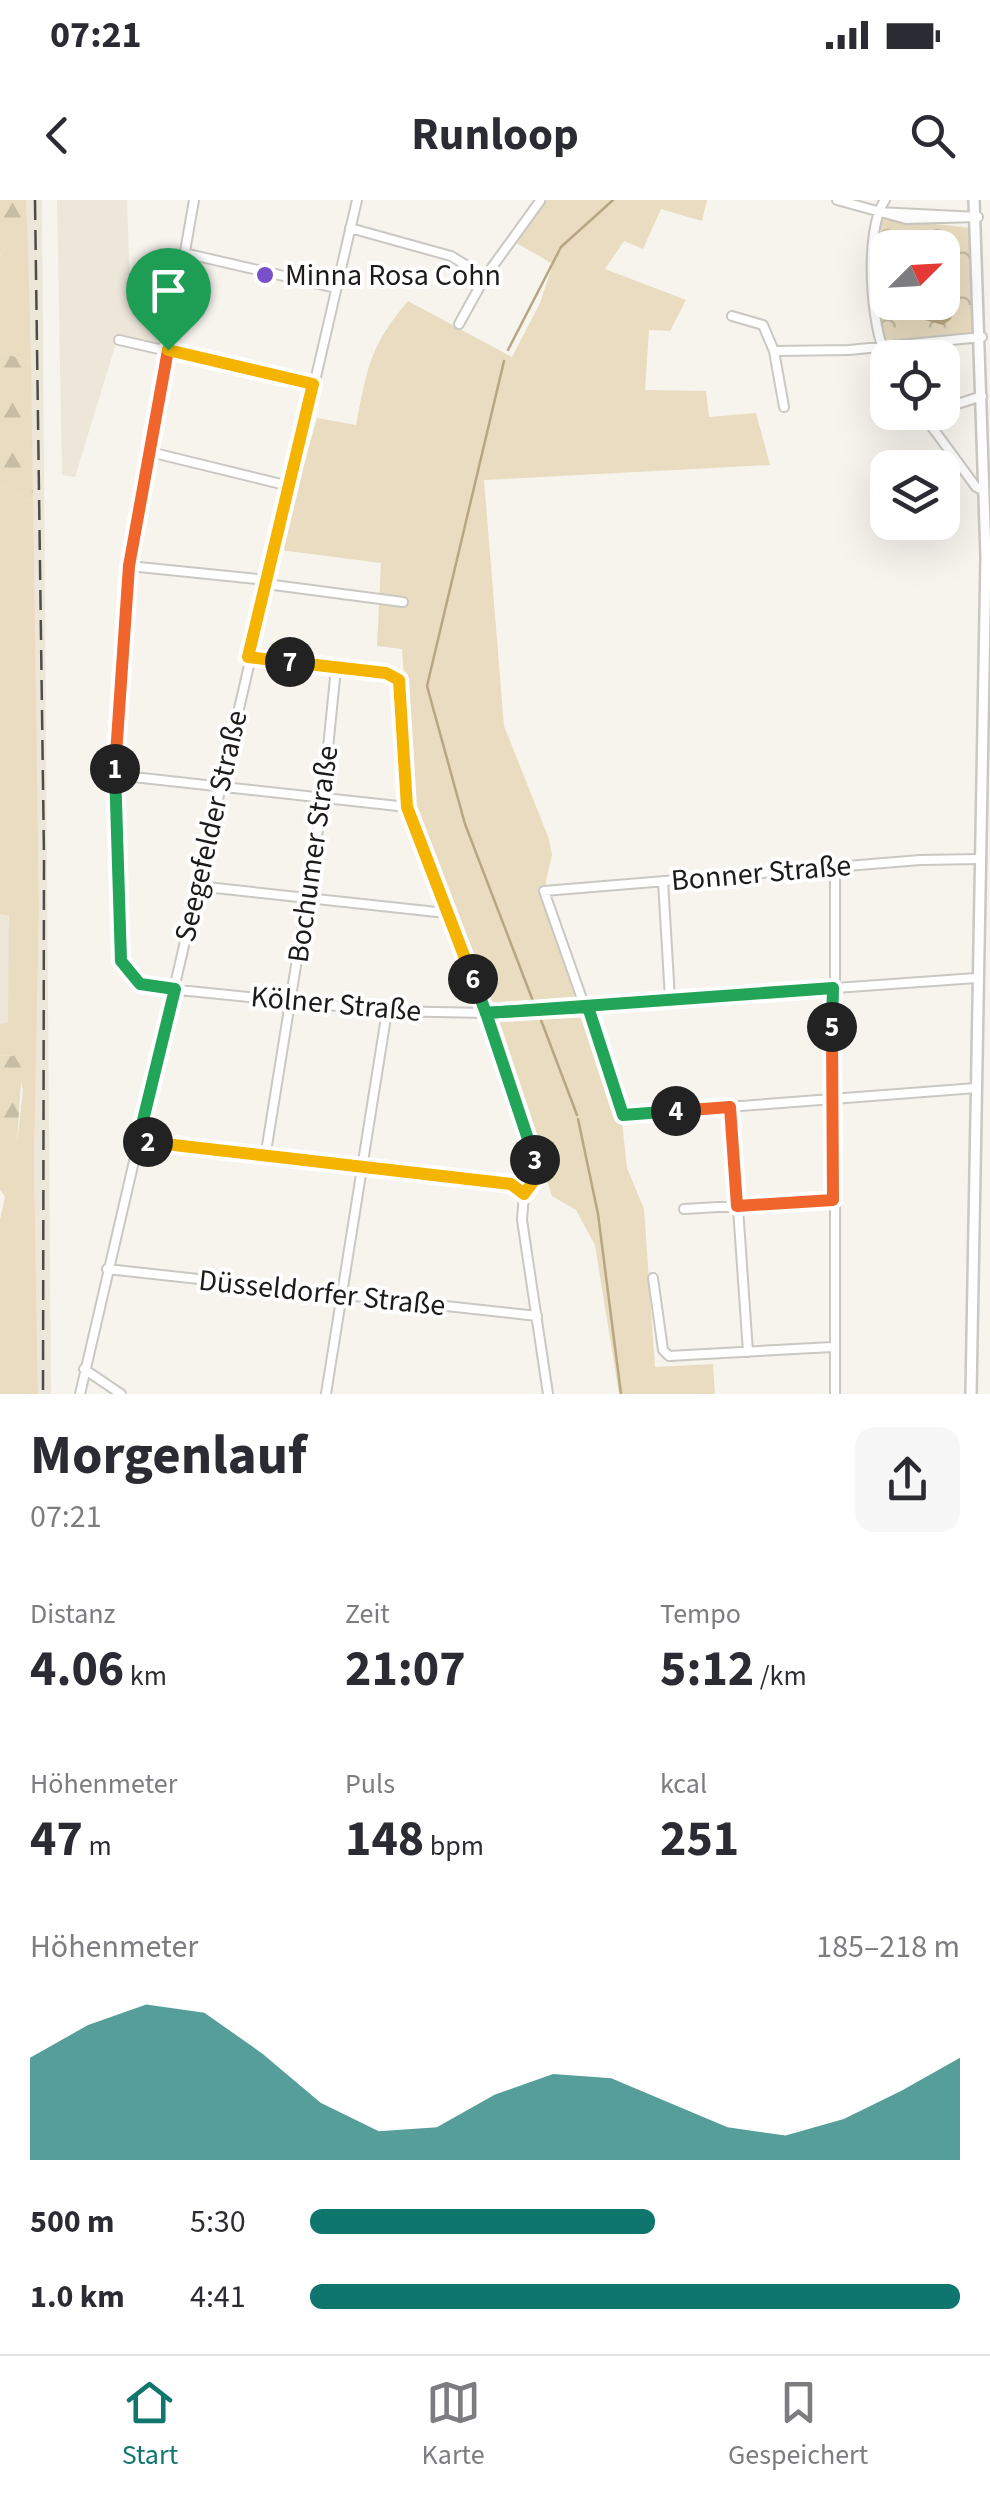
<!DOCTYPE html>
<html lang="de">
<head>
<meta charset="utf-8">
<style>
  body { margin:0; font-family:"Source Sans 3",sans-serif; background:#f7f7f7; color:#2b2b33; height:100vh; display:flex; flex-direction:column; font-size:38px; white-space:nowrap }
  * { box-sizing:border-box; margin:0 }
  p { font-size:32px; color:#7c7c81 }
  .icon { flex:none; width:55px; height:55px; fill:none; stroke:currentColor; stroke-width:2; stroke-linecap:round; stroke-linejoin:round }
  .map { position:relative; height:1194px; overflow:hidden }
  .drawer { display:flex; flex-direction:column; background:#fff; flex:1 }
  .drawer>* { flex:none }
  .needle { width:65px; rotate:66deg }
  .buttons { position:absolute; left:870px; top:30px; display:grid; gap:20px }
  .buttons a { display:grid; place-items:center; width:90px; height:90px; border-radius:20px; background:#fff; box-shadow:0 10px 40px #0002; font-size:50px }
  .pin { position:absolute; display:grid; place-items:center; width:85px; height:85px; color:#fff; margin:-102px -42px; border-radius:50% 50% 50% 0; rotate:-45deg; box-shadow:0 0 10px #0007 }
  .pin .icon { rotate:45deg }
  .km { position:absolute; width:50px; height:50px; margin:-25px; border-radius:50%; background:#222; color:#fff; font-size:28px; line-height:50px; text-align:center }
  .round { display:grid; place-items:center; flex:none; width:105px; height:105px; border-radius:20px; background:#f7f7f7 }
  .overview { display:flex; align-items:center; justify-content:space-between; height:170px; padding:0 30px }
  h1 { font-size:55px; font-weight:700; line-height:75px }
  .stats { display:grid; grid-template-columns:repeat(3,1fr); gap:15px; height:170px; padding:10px 30px }
  .stats div { display:grid; align-content:center }
  .stats b { font-size:50px; font-weight:700 }
  .stats small { font-size:28px; font-weight:400 }
  .stats p { font-size:28px }
  .chart { height:280px; padding:20px 30px }
  .chart p { display:flex; justify-content:space-between }
  .chart svg { width:100%; height:180px; margin-top:10px; fill:#0f766e; opacity:.7 }
  ul { padding:0 30px; list-style:none; font-size:32px }
  li { display:grid; grid-template-columns:160px 120px 1fr; align-items:center; height:75px }
  li i { height:25px; border-radius:12px; background:#0f766e }
  .status { display:flex; justify-content:space-between; align-items:center; height:70px; padding:0 50px; background:#fff; direction:ltr }
  .status svg { height:28px; fill:currentColor }
  header { display:flex; justify-content:space-between; align-items:center; height:130px; padding:0 30px; background:#fff; font-size:45px; font-weight:700 }
  .menu { display:flex; justify-content:space-around; align-items:center; height:140px; border-top:2px solid #e1e1e2; background:#fff; font-size:28px; color:#7c7c81 }
  .menu a { display:grid; justify-items:center; gap:5px }
  .menu .current { color:#0f766e }
  .map>svg:first-child { display:block }
</style>
</head>
<body>
<div class="status"><b>07:21</b><svg viewBox="0 0 49 12"><path d="M0 12V9h3v3zM5 12V6h3v6zM10 12V3h3v9zM15 12V0h3v12zM26 1h20v11H26zM47 4h2v5h-2z"/></svg></div>
<header><svg class="icon" aria-label="back" viewBox="0 0 24 24"><path d="M15 5l-7 7 7 7"/></svg>Runloop<svg class="icon" aria-label="search" viewBox="0 0 24 24"><circle cx="10" cy="10" r="6"/><path d="M15 15l6 6"/></svg></header>
<div class="map">
<svg width="990" height="1194" viewBox="0 0 990 1194">
  <defs>
    <pattern id="forest-firs" width="22" height="20" patternUnits="userSpaceOnUse" patternTransform="scale(2.5)"><rect width="22" height="20" fill="#e9dcc0"/><path d="M5 1l3.5 6h-7zM16 11l3.5 6h-7z" fill="#c7bca4"/></pattern>
    <pattern id="park-crowns" width="20" height="18" patternUnits="userSpaceOnUse" patternTransform="scale(2.5)"><rect width="20" height="18" fill="#e9dcc0"/><path d="M2 6a3 3 0 1 1 6 0M12 15a3 3 0 1 1 6 0" fill="none" stroke="#c7bca4"/></pattern>
  </defs>
  <rect width="100%" height="100%" fill="#f7f4ee"/>
  <path fill="#ede7da" d="M26,0H42L51,1194H38L34,964L39,710Z
    M57,0H127L130,86L174,96L166,149L117,140L75,277L62,275Z
    M0,714H9L11,794L8,824H0Z"/>
  <path fill="#e9dcc0" d="M544,0H707L702,21L661,9L643,49L624,41L605,69L686,100L670,131L649,130L645,190L706,191L709,217L756,213L770,265L484,280L504,526L549,639L552,655L545,686L538,689L621,913L627,968L644,1009L655,1167L713,1164L715,1194H619L595,1045L576,1010L552,996L489,802L413,607L402,449L377,446L381,363L280,350L317,218L356,225C368,167 369,147 408,101L512,157L540,103L553,64L513,41Z
    M6,47H28L31,162L0,152V56Z
    M0,285L33,302L39,710L34,964L38,1194H0V1020L5,997L0,989V933L17,943L23,890L13,849L14,856L0,855V824L8,823L9,715L0,714Z"/>
  <path fill="url(#forest-firs)" d="M0,0H26L28,47H6L0,56Z
    M0,152L31,162L33,302L0,285Z
    M13,848L23,851L17,943L8,947L0,944V855L14,856Z"/>
  <path fill="url(#park-crowns)" fill-rule="evenodd" d="M880,18L972,28L973,135L882,141ZM888,48H942V102H888Z"/>
  <path fill="#b8a682" d="M943,85L955,102L951,119L943,125L910,116L897,103L942,102Z"/>
  <g fill="none" stroke-linecap="round" stroke-linejoin="round">
    <path stroke="#b8a682" stroke-width="2.5" d="M508,150L561,47L613,0
      M504,161L427,486L465,624L533,801
      M541,820L577,915
      M578,919L598,1014L621,1194"/>
    <defs>
      <path id="minor" d="M194,0L128,379L115,575L119,753L132,778L149,787L387,811L486,813L976,778
        M837,0L906,19L978,17
        M885,0C864,29 870,129 888,160
        M878,12L978,17
        M350,28L451,56L485,77
        M184,53L336,88
        M732,116L763,125L774,151L784,207
        M459,124L485,77L540,1
        M119,140L313,184
        M774,151L849,150L982,137
        M942,209L982,196
        M921,212L976,287L984,291
        M150,252L289,286
        M129,366L267,380
        M266,384L403,402
        M249,457L386,473L399,480L407,607L530,937L539,974L524,994
        M115,575L407,607
        M663,681L670,799
        M197,686L446,713
        M976,888L623,915L544,691L920,660L979,659
        M731,907L748,1152
        M138,941L511,984L524,994
        M265,958L323,598L336,468
        M524,994L522,1020L548,1194
        M684,1009L833,1000
        M107,1069L537,1116
        M653,1078L663,1150L669,1156L832,1147
        M84,1169L121,1194
        M80,1194L357,0
        M326,1194L387,811
        M835,1194V666"/>
      <path id="major" d="M971,1194L986,357L974,0"/>
    </defs>
    <use href="#minor" stroke="#cac8c2" stroke-width="12"/>
    <use href="#major" stroke="#cac8c2" stroke-width="14"/>
    <use href="#minor" stroke="#fff" stroke-width="8"/>
    <use href="#major" stroke="#fff" stroke-width="9"/>
    <path stroke="#4e4c49" stroke-width="2.5" stroke-dasharray="20 10" stroke-linecap="butt" d="M35,0L44,657L43,1194"/>
  </g>
  <g fill="none" stroke-linecap="round" stroke-linejoin="round">
    <defs>
      <path id="split-1" d="M115,569L129,366L168,150"/>
      <path id="split-2" d="M115,569L121,761L140,784L175,789L138,941L148,942"/>
      <path id="split-3" d="M148,942L511,984L524,994L539,974L535,960"/>
      <path id="split-4" d="M535,960L486,813L588,807L623,915L676,911"/>
      <path id="split-5" d="M676,911L730,907L737,1006L833,1000L832,827"/>
      <path id="split-6" d="M473,779L486,813L833,788L832,827"/>
      <path id="split-7" d="M290,462L386,473L399,480L407,607L473,779"/>
      <path id="split-8" d="M168,150L313,184L248,457L290,462"/>
    </defs>
    <use href="#split-1" stroke="#fff" stroke-width="20"/>
    <use href="#split-2" stroke="#fff" stroke-width="20"/>
    <use href="#split-3" stroke="#fff" stroke-width="20"/>
    <use href="#split-4" stroke="#fff" stroke-width="20"/>
    <use href="#split-5" stroke="#fff" stroke-width="20"/>
    <use href="#split-6" stroke="#fff" stroke-width="20"/>
    <use href="#split-7" stroke="#fff" stroke-width="20"/>
    <use href="#split-8" stroke="#fff" stroke-width="20"/>
    <use href="#split-1" stroke="#f0652b" stroke-width="12"/>
    <use href="#split-2" stroke="#22a559" stroke-width="12"/>
    <use href="#split-3" stroke="#f5b400" stroke-width="12"/>
    <use href="#split-4" stroke="#22a559" stroke-width="12"/>
    <use href="#split-5" stroke="#f0652b" stroke-width="12"/>
    <use href="#split-6" stroke="#22a559" stroke-width="12"/>
    <use href="#split-7" stroke="#f5b400" stroke-width="12"/>
    <use href="#split-8" stroke="#f5b400" stroke-width="12"/>
  </g>
  <circle fill="#7850c9" stroke="#fff" stroke-width="4" cx="265" cy="75" r="10"/>
  <g text-anchor="middle" dominant-baseline="central" stroke-width="8" stroke-linejoin="round" paint-order="stroke">
    <g font-size="30" fill="#1c1b19" stroke="#fff" text-anchor="start">
      <text x="285" y="75">Minna Rosa Cohn</text>
    </g>
    <g font-size="30" fill="#1c1b19" stroke="#fff">
      <text transform="translate(211 626) rotate(-77)">Seegefelder Straße</text>
      <text transform="translate(313 654) rotate(-82)">Bochumer Straße</text>
      <text transform="translate(761 673) rotate(-5)">Bonner Straße</text>
      <text transform="translate(336 804) rotate(5)">Kölner Straße</text>
      <text transform="translate(322 1093) rotate(6)">Düsseldorfer Straße</text>
    </g>
  </g>
</svg>
<div class="buttons">
<a><svg class="needle" viewBox="-14 -14 28 28"><path d="M0-13l5 13h-10z" fill="#e53935"/><path d="M0 13l5-13h-10z" fill="#7c7c81"/></svg></a>
<a><svg class="icon" aria-label="locate" viewBox="0 0 24 24"><circle cx="12" cy="12" r="6"/><path d="M12 2v4M12 18v4M2 12h4M18 12h4"/></svg></a>
<a><svg class="icon" aria-label="layers" viewBox="0 0 24 24"><path d="M12 4l9 5-9 5-9-5zM3 14l9 5 9-5"/></svg></a>
</div>
<div class="pin" style="left:168px;top:150px;background:#1e9e55"><svg class="icon" aria-label="arrive" viewBox="0 0 24 24"><path d="M6 21V4h12l-3 4 3 4H6"/></svg></div>
<b class="km" style="left:115px;top:569px">1</b>
<b class="km" style="left:148px;top:942px">2</b>
<b class="km" style="left:535px;top:960px">3</b>
<b class="km" style="left:676px;top:911px">4</b>
<b class="km" style="left:832px;top:827px">5</b>
<b class="km" style="left:473px;top:779px">6</b>
<b class="km" style="left:290px;top:462px">7</b>
</div>
<section class="drawer">
<div class="overview"><div><h1>Morgenlauf</h1><p>07:21</p></div><a class="round"><svg class="icon" aria-label="share" viewBox="0 0 24 24"><path d="M12 15V3M7 8l5-5 5 5M5 13v7h14v-7"/></svg></a></div>
<div class="stats">
<div><p>Distanz</p><b>4.06<small> km</small></b></div>
<div><p>Zeit</p><b>21:07</b></div>
<div><p>Tempo</p><b>5:12<small> /km</small></b></div>
</div>
<div class="stats">
<div><p>Höhenmeter</p><b>47<small> m</small></b></div>
<div><p>Puls</p><b>148<small> bpm</small></b></div>
<div><p>kcal</p><b>251</b></div>
</div>
<div class="chart"><p><span>Höhenmeter</span>185–218 m</p>
<svg viewBox="0 0 160 44" preserveAspectRatio="none"><path d="M0 44V19L10 11L20 6L30 8L40 18L50 30L60 37L70 36L80 28L90 23L100 24L110 30L120 36L130 38L140 34L150 27L160 19V44z"/></svg>
</div>
<ul>
<li><b>500 m</b>5:30<i style="width:53%"></i></li>
<li><b>1.0 km</b>4:41<i style="width:100%"></i></li>
</ul>
</section>
<nav class="menu">
<a class="current"><svg class="icon" aria-label="home" viewBox="0 0 24 24"><path d="M3 11l9-7 9 7M6 9v11h12V9"/></svg>Start</a>
<a><svg class="icon" aria-label="map" viewBox="0 0 24 24"><path d="M3 6l6-2 6 2 6-2v14l-6 2-6-2-6 2zM9 4v14M15 6v14"/></svg>Karte</a>
<a><svg class="icon" aria-label="saved" viewBox="0 0 24 24"><path d="M7 4h10v16l-5-4-5 4z"/></svg>Gespeichert</a>
</nav>
</body>
</html>
